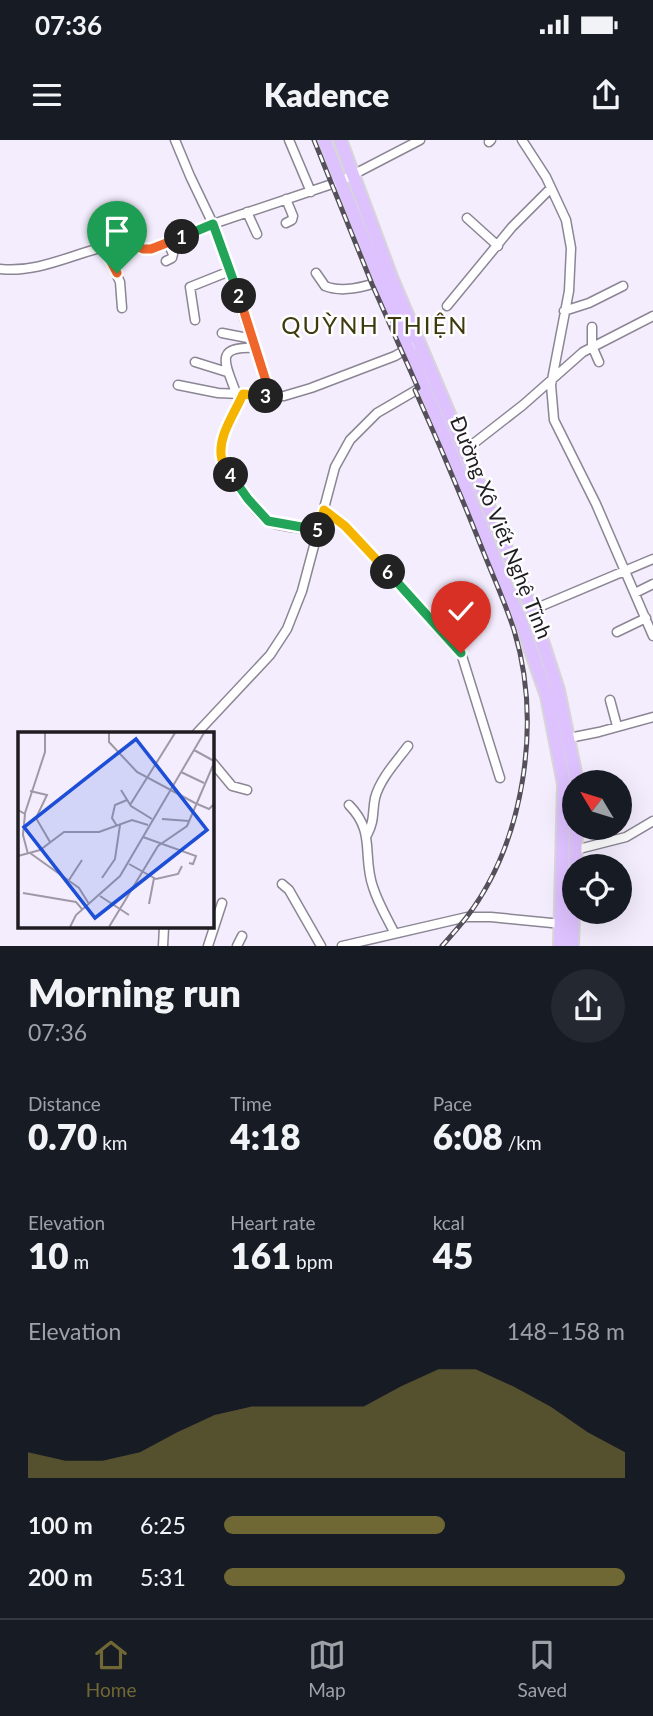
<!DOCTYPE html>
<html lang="en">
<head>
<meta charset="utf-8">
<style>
  body { margin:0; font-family:Lato,sans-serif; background:#242831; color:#f1f3f6; height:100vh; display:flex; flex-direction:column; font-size:26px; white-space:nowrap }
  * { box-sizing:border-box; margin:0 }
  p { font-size:23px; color:#9ea1a6 }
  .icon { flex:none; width:38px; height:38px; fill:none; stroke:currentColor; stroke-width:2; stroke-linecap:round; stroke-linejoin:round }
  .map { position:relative; height:806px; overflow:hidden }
  .details { display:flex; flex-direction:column; background:#171b24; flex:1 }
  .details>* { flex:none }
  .needle { width:46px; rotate:308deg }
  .controls { position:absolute; left:562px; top:630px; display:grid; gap:14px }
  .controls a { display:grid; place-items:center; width:70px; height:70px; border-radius:50%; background:#171b24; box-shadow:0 7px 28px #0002; font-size:35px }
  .pin { position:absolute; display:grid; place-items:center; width:60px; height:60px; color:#fff; margin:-72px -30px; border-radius:50% 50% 50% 0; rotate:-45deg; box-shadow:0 0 7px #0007 }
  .pin .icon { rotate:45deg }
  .km { position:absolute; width:35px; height:35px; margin:-18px; border-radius:50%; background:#222; color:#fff; font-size:19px; line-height:35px; text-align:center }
  .round { display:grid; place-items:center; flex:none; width:74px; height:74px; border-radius:37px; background:#242831 }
  .overview { display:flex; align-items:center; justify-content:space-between; height:119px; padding:0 28px }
  h1 { font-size:38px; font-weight:800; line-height:52px }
  .metrics { display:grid; grid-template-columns:repeat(3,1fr); gap:10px; height:119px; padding:7px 28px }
  .metrics div { display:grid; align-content:center }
  .metrics b { font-size:35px; font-weight:800 }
  .metrics small { font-size:19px; font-weight:400 }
  .metrics p { font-size:19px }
  .chart { height:196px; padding:14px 28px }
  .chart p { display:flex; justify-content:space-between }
  .chart svg { width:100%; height:126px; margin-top:7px; fill:#706834; opacity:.7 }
  ul { padding:0 28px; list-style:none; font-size:23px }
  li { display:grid; grid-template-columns:112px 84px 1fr; align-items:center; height:52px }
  li i { height:18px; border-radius:9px; background:#706834 }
  .status { display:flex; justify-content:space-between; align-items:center; height:49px; padding:0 35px; background:#171b24; direction:ltr }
  .status svg { height:19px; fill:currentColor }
  header { display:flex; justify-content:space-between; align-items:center; height:91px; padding:0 28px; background:#171b24; font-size:32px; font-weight:800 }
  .menu { display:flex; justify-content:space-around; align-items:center; height:98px; border-top:2px solid #363941; background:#171b24; font-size:19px; color:#9ea1a6 }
  .menu a { display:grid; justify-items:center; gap:4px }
  .menu .selected { color:#706834 }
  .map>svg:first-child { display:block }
</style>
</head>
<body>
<div class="status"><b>07:36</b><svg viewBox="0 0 49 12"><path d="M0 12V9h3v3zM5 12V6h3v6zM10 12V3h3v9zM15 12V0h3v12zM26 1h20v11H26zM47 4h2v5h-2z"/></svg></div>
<header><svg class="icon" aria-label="menu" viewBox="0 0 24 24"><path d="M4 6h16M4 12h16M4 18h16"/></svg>Kadence<svg class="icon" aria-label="share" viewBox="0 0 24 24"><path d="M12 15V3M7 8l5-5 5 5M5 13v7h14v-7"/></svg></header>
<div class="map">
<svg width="653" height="806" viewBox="0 0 653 806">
  <rect width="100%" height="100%" fill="#f4edfe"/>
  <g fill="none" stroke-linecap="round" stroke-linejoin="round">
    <defs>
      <path id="minor" d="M175,0L190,36L213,84L271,257
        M289,0L311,52
        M522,0L546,37L566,80L571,108L569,151L551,245L554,280L596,364L653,496
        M489,2L491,0
        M286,59L293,76L292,80L286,83
        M247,72L257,94
        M467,78L498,106
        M104,108L120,142L122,168
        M166,121L172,118L173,114L168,103
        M0,129C43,134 82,108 124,103C135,101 143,111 156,108L213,84L341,41L420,0
        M316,133L325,146C342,153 364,147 382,141
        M447,166L512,87L551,48
        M564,171L589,163L623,146
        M195,180L190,147L230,131
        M592,187V206L599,222
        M222,193L253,199
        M195,222L227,232
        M178,245L218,253L284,256L311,248L395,216L412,206
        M236,253C226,224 212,206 256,208
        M243,254C235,273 220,294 221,316C222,329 258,376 269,382C283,388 304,388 318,390
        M464,311L523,265L583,212L653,176
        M324,370L345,386L461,513L500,638
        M635,453L653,444
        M532,470L653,419
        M617,492L646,478
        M610,560L617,586
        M196,594L270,515L287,489L302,451L335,327L350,300L377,273L425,245
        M569,598L599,592L653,577
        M212,622L232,646L247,650
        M349,665C376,692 362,716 373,747C378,763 387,778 394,792
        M367,695C375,680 372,673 375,658C380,639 396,622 408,606
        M575,710L626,697L653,681
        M282,744L289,750L321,806
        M163,806L164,787
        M208,806L222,763
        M237,806L242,796
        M342,806L467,777H491L562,784"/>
      <path id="highway" d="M324,0L380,141L521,482L547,556L564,644L560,806
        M340,0L391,137L532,470L558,550L577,642
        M575,726L576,688
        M572,806L574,748"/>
    </defs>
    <use href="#minor" stroke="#8c8594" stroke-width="11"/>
    <use href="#highway" stroke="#d7d6d7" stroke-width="16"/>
    <use href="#minor" stroke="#fff" stroke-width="8"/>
    <use href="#highway" stroke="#dec1ff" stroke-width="12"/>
    <defs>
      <path id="rail" d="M314,0L372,144L418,248L415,250C438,301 460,353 481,406C492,434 505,462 514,490C542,582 525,701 466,778C458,788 450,797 442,806"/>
    </defs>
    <use href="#rail" stroke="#545059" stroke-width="5"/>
    <use href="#rail" stroke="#fefefe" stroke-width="2.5" stroke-dasharray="8" stroke-linecap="butt"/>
  </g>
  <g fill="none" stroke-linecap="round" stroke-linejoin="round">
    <defs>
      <path id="split-1" d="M117,133L104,108L128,102L143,109H151L182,97"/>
      <path id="split-2" d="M182,97L213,84L239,156"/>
      <path id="split-3" d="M239,156L271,257L266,256"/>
      <path id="split-4" d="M231,335C228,330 223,325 222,320C216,298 235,273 243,254L266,256"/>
      <path id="split-5" d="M231,335L248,359L268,381L318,390"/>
      <path id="split-6" d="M318,390L324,370L345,386L388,432"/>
      <path id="split-7" d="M388,432L461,513"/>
    </defs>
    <use href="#split-1" stroke="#fff" stroke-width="14"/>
    <use href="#split-2" stroke="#fff" stroke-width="14"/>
    <use href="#split-3" stroke="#fff" stroke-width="14"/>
    <use href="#split-4" stroke="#fff" stroke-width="14"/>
    <use href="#split-5" stroke="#fff" stroke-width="14"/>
    <use href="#split-6" stroke="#fff" stroke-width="14"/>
    <use href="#split-7" stroke="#fff" stroke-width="14"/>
    <use href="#split-1" stroke="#f0652b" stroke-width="9"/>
    <use href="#split-2" stroke="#22a559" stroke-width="9"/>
    <use href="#split-3" stroke="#f0652b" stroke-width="9"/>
    <use href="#split-4" stroke="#f5b400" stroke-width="9"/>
    <use href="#split-5" stroke="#22a559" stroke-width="9"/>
    <use href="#split-6" stroke="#f5b400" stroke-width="9"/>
    <use href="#split-7" stroke="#22a559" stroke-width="9"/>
  </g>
  <g text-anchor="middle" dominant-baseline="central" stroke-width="5" stroke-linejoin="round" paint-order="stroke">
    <g font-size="21" fill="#1f1c22" stroke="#fefefe">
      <text transform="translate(502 387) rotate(68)">Đường Xô Viết Nghệ Tĩnh</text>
    </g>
    <g font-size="24" letter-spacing="2" fill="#3f390f" stroke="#fefefe">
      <text x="375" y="184">QUỲNH THIỆN</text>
    </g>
  </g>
  <g transform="translate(18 592)">
    <rect width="196" height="196" fill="#f4edfe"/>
    <path fill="none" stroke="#9f99a6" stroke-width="2" d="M91,1V10L119,40L177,71M176,18L196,29M163,40L186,51M103,58L113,74L134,87M12,59L29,63L18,86L32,110M177,71L191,77L196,72M112,73L157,1M0,78L7,82L5,103L10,122M7,81L27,20V1M144,87L171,89M99,94L94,86L97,73L109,68M125,105L178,124L175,132L171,131M12,121L61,156L71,172M0,124L22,118L46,100H81L114,88L130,93M111,132L138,147L160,142L164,134M84,146L97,127L102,93M51,148L64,128M5,161L58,170L64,177M82,164L111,183M131,172L136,146M52,195L58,183L102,144L186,1M91,195L140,114L169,94L196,31"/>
    <path fill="#1d4ed8" fill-opacity="0.15" stroke="#1d4ed8" stroke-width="3.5" d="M118,7L189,98L77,186L6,95Z"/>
    <rect width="196" height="196" fill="none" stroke="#1f1c22" stroke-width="3.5"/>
  </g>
</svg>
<div class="controls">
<a><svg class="needle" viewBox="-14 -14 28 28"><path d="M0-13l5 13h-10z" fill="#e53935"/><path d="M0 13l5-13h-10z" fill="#9ea1a6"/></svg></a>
<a><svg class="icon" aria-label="locate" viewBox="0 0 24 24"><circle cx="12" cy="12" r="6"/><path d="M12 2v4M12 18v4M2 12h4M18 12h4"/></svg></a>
</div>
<div class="pin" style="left:117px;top:133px;background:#1e9e55"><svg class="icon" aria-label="arrive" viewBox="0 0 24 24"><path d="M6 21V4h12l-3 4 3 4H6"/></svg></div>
<div class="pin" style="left:461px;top:513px;background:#d93025"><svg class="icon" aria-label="check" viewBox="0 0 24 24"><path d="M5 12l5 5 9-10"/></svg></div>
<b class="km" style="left:182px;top:97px">1</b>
<b class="km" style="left:239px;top:156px">2</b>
<b class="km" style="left:266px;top:256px">3</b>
<b class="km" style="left:231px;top:335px">4</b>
<b class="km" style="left:318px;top:390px">5</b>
<b class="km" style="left:388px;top:432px">6</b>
</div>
<section class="details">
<div class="overview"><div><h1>Morning run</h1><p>07:36</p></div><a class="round"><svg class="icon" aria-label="share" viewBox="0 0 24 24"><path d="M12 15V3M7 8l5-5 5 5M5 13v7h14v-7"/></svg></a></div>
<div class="metrics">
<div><p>Distance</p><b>0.70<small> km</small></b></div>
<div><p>Time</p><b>4:18</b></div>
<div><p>Pace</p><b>6:08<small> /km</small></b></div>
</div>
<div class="metrics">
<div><p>Elevation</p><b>10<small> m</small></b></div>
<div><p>Heart rate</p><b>161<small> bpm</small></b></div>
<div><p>kcal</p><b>45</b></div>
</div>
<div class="chart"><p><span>Elevation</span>148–158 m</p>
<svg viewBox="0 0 160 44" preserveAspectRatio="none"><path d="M0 44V35L10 38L20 38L30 35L40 28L50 22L60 19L70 19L80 19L90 19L100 12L110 6L120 6L130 12L140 19L150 28L160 35V44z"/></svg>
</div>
<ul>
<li><b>100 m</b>6:25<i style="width:55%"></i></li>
<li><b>200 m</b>5:31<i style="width:100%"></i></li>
</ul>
</section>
<nav class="menu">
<a class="selected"><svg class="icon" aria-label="home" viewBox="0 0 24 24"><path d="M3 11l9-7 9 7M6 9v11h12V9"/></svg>Home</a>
<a><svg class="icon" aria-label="map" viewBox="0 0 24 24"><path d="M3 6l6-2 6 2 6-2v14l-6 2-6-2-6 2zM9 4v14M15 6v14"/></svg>Map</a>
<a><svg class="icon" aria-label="saved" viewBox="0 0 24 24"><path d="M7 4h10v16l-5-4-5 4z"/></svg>Saved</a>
</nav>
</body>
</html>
